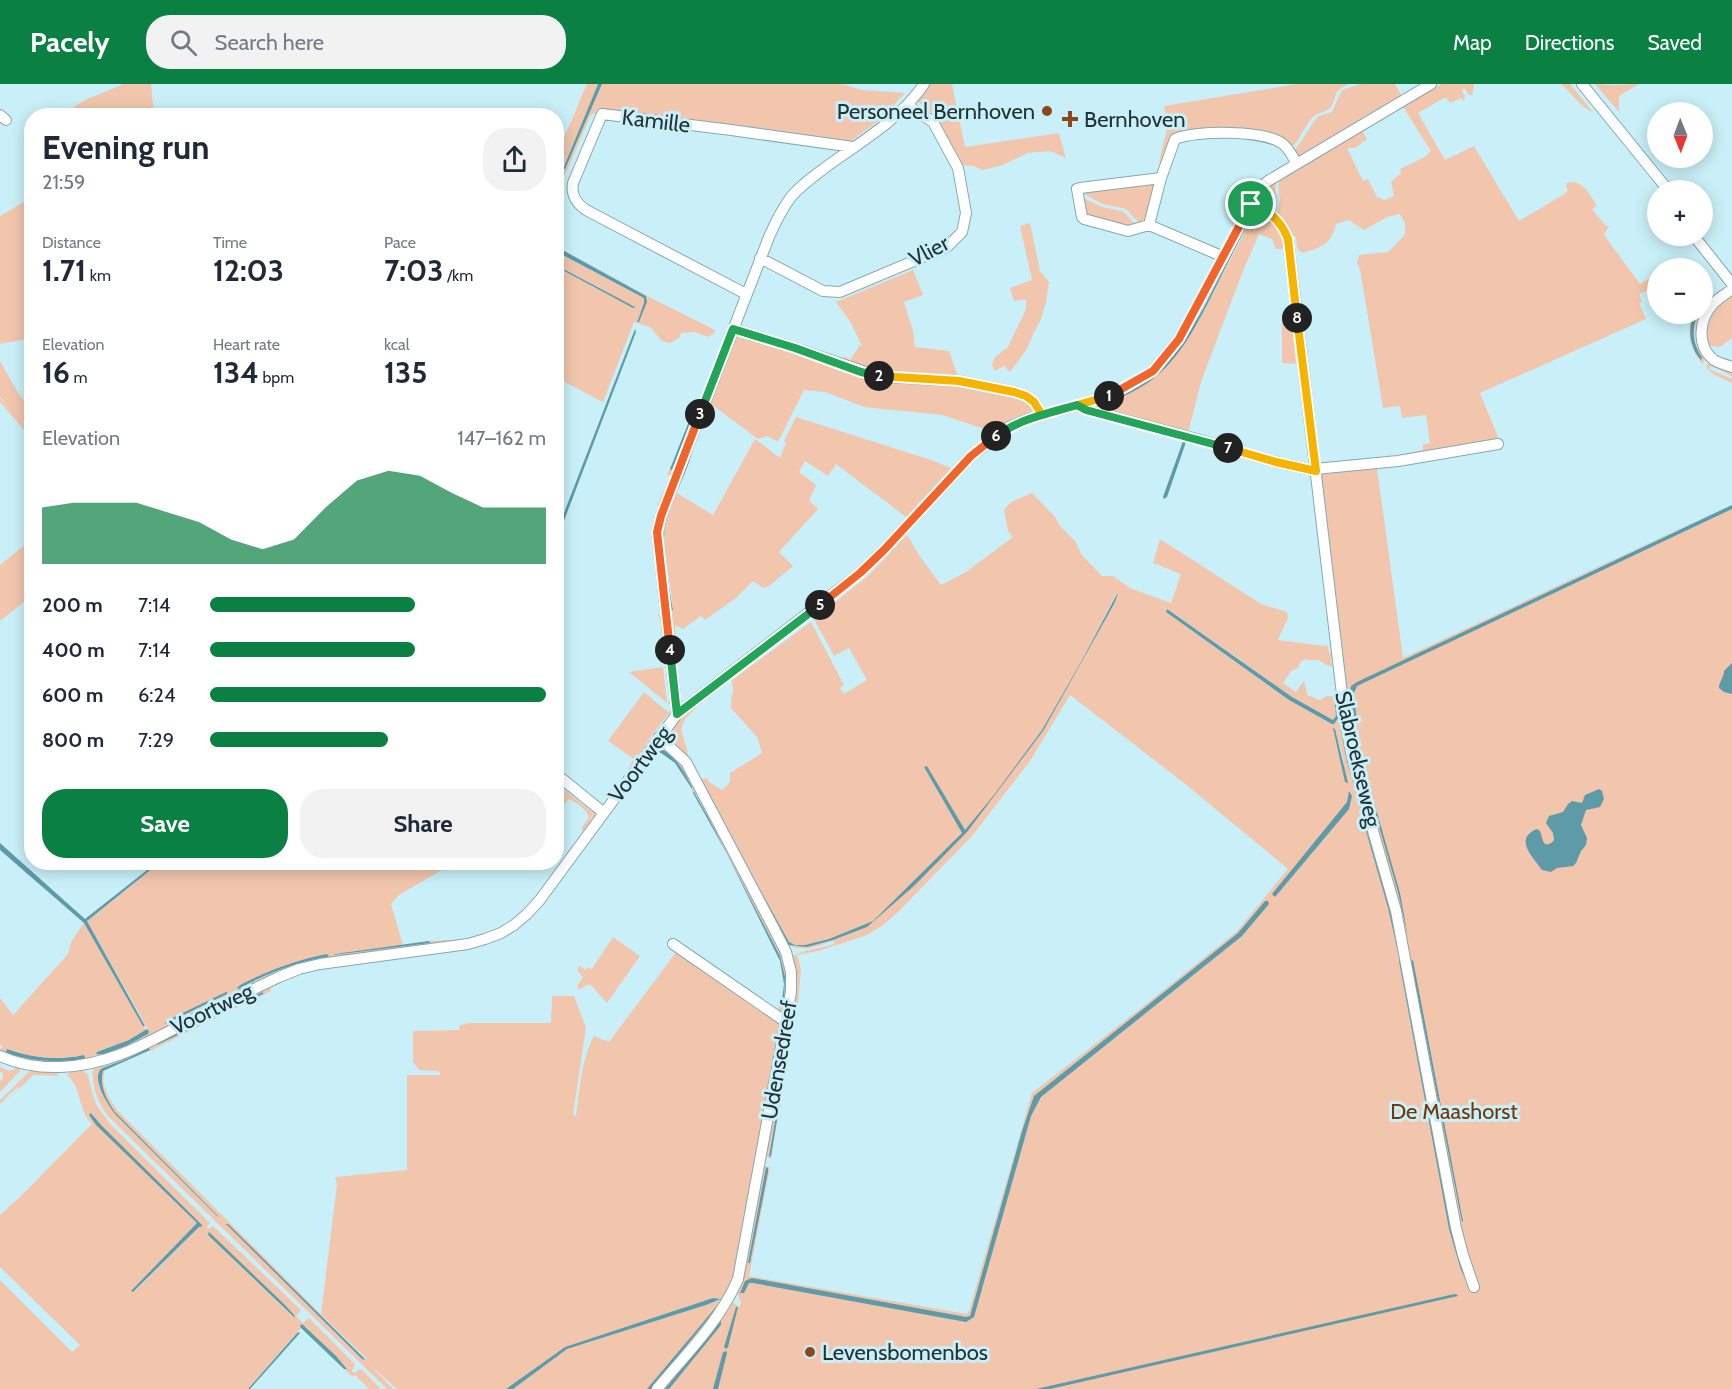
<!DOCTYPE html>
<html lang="en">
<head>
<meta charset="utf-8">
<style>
  body { margin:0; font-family:Cabin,sans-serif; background:#f2f2f3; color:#1f2937; height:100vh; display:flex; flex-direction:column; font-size:22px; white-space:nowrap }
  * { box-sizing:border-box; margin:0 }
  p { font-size:20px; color:#747a83 }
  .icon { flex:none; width:33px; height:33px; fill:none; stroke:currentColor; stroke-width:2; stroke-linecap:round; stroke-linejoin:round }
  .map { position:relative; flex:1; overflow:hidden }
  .sheet { position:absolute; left:24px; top:24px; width:540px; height:762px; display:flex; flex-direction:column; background:#fff; border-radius:24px; box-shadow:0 3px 15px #0003 }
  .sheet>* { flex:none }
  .needle { width:39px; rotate:179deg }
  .buttons { position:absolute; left:1647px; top:18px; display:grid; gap:12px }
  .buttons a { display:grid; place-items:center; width:66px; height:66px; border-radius:50%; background:#fff; box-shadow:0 3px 15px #0003; font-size:30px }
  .pin { position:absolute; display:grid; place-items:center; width:51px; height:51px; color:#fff; margin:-26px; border:3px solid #fff; border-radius:50%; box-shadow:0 2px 6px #0007 }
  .km { position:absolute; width:30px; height:30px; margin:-15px; border-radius:50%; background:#222; color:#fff; font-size:16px; line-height:30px; text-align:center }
  .round { display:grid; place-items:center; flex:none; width:63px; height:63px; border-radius:24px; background:#f2f2f3 }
  .head { display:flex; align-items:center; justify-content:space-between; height:102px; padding:0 18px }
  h1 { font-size:33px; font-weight:700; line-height:45px }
  .figures { display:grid; grid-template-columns:repeat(3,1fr); gap:9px; height:102px; padding:6px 18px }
  .figures div { display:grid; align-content:center }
  .figures b { font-size:30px; font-weight:700 }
  .figures small { font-size:16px; font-weight:400 }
  .figures p { font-size:16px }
  .chart { height:168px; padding:12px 18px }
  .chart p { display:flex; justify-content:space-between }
  .chart svg { width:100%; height:108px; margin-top:6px; fill:#0b8043; opacity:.7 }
  .primary-button { display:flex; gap:12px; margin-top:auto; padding:12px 18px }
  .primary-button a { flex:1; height:69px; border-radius:24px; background:#0b8043; color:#fff; font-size:24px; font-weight:700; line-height:69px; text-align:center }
  .primary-button a+a { background:#f2f2f3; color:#1f2937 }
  ul { padding:0 18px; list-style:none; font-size:20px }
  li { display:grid; grid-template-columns:96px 72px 1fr; align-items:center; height:45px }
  li i { height:15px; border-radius:8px; background:#0b8043 }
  header { display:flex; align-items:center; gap:36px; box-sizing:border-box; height:84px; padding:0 30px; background:#0b8043; color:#fff }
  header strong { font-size:28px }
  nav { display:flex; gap:33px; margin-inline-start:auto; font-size:21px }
  .search { width:420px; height:54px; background:#f2f2f3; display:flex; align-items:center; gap:15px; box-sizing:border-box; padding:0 21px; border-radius:24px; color:#747a83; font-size:22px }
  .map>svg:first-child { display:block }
</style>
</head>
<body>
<header>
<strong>Pacely</strong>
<div class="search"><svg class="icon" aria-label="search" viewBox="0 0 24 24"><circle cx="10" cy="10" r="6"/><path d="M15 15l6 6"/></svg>Search here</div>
<nav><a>Map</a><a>Directions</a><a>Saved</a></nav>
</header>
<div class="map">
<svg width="1732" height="1305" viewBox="0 0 1732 1305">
  <rect width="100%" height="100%" fill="#c9f0f8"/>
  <path fill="#f1c6ad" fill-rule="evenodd" d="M124,0H151L154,31H79L74,23L87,15Z
    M587,0H598L564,82L565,85L602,0H842L862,6L905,9L891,24L894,25L848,59L599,35L594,29L590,33L557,109L561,96L558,93L557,98V70Z
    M927,0H952L965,63L1059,49L1066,74L1050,67L1028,69L1003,81L983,86L973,82L960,81L935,33L916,16Z
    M1297,0H1350C1330,7 1339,13 1330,24C1325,29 1318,28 1313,33C1304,42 1301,55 1291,64L1282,55L1178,49L1163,80L1159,78L1168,41L1164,22Z
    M1361,0H1395L1402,12L1302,73H1298L1293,68L1302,56L1314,37L1319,32L1332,28L1342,6Z
    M1441,0H1473L1474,2L1472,11H1469L1464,4L1462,7L1465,12L1464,17L1461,14L1450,19L1446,13L1418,29L1445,76L1474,62L1519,137L1566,109L1568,106L1566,103L1567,99C1582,94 1590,111 1597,122L1592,125L1606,142H1609L1604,151L1640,200L1648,195L1654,194L1657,199V210L1655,211L1651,205L1639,210L1642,218L1639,219L1646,235L1480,309L1499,355L1408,374V369L1423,366V361L1430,359L1426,331L1402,334L1400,322L1383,324L1360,185L1357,179L1359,171L1388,168L1402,154L1405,149V139L1400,130L1387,133L1364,146L1349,136L1336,140C1332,160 1321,164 1302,169L1297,164L1296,153L1289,149L1280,134L1278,128L1280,115L1278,101L1282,92L1362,47L1367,55L1355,64H1347L1363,97L1368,95L1377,113L1384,116L1394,112L1391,98L1401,89L1400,85L1423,74L1431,67L1403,23Z
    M1561,0H1570L1593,28C1582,25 1571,8 1561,0Z
    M1595,0L1614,1L1639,0L1619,12V28Z
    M1278,94C1272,106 1278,116 1273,129L1259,118V112Z
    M1150,98L1154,101L1148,135L1141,141L1126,125L1102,120L1081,108Z
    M1079,112L1102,123L1121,127L1126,130L1136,142L1130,144L1085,131Z
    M31,114V254L0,260V132Z
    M1254,130C1276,140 1282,140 1284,165H1276L1272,155L1259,150L1241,192L1202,295L1188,349L1093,324C1146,305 1170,286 1199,236Z
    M1030,139L1040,187L1049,198L1046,218L1041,235L1034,248L1027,265L1010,288L1004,282L995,287L992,281L995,273L1008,263L1026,225V215L1014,217L1010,204L1032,196L1020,142Z
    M557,162L649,213L715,246L714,249L708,253L695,248L681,249L679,254L670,259L662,257L650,243L634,238L603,318L557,294V183L633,224L635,223L557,181L556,168L644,214V219L638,236V239L647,218L646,212Z
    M913,186L923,211L904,218L913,247L915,263L949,267L958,293L886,289L843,277L844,272L850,276L860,261L863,264L850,237L836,218Z
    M1732,212V254L1720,263L1710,262C1700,238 1713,224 1732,212Z
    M1291,229L1296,280L1282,279V230Z
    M1692,230H1694C1687,246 1691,260 1700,275C1696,258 1691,247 1698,230H1701L1705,272L1704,278L1702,280C1689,262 1687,251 1692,230Z
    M737,250L852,287L958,299L1029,317L1034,327L1032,331L960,380H955L991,347L942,331L864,323L825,308L804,306L778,358L767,352L758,355L711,320L697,350L733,252Z
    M0,277L17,307L31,327V354L0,318V314L9,326L0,312Z
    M1708,280H1713L1732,289V292L1711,282L1709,285L1732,295V299L1713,290L1706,283Z
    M694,323L697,328L661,420L656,422L658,420L670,392L667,390L670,385H672L695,328L693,327Z
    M796,333L931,376L951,384L906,433L836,380L828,392L805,377L799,388L816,401L809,416L818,425L779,468L793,482L769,502L763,504L753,497L736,514L705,536L701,532L683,545L675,541L676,571H673L661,467C660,457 659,447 661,438C667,412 680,387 690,362L694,363L677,409L713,431L755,355L780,374L786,359L784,357ZM693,364C688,391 670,416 665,443C661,471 673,499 672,526L664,476V444L669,423Z
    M1502,361L1503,363L1377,384L1403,574L1732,420L1394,581L1555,508L1732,425V1305H512L567,1265L706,1221L720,1216V1214H713L565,1263L506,1305H397L370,1281L393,1305H387L109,1033C99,1021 91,1002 93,985L98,981L124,972L269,901L270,902L271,907L152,966L105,986C99,1000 110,1015 117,1026L321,1230L337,1100L335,1093L407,1086V991H440V988L437,987L419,986L413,978V947L459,946L460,941L468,940V939H551L552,912H574L586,943L573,1031L576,1032C580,1005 581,976 594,952L609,958L677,867L784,941L738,1187L732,1203L722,1223H727L730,1219H734L739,1223L741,1219C736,1209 738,1200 742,1190L762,1082L770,1083L749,1192L967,1230L969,1227L1032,1009L1141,924L1236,848L1288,785L1184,699L1070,611L1030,677L972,752L897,829L882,842L867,851L819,867L797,871L801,886L798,919L771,1075L764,1071L795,900L790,874C802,865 821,865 834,860L833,857C814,863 802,869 784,859L699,695L688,676L668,655C665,638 711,605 725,598L727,600H725L698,622L685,635L681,645L690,677L700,696L707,694L709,698L722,706L730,698V689L762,669L757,653L731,624V616L733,607L732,596L811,538L844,601L840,604L844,610L867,596L849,564L834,572L814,535L869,491L907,451L921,474L941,501L966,488L1013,453L1008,447L1004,426L1011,418L1032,409L1055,433L1061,443L1076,458L1081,470L1102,492H1113L1130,504L1171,519L1181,490L1153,479L1160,455L1261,520L1287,528L1288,534L1278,556L1323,562L1328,561L1329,569H1331V578L1333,583L1326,581L1319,576H1307L1306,574L1300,579L1298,584L1291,587L1283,599L1296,608L1303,598L1305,599L1307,611L1320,616L1327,612H1334V607L1344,604L1319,390L1326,387L1396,379ZM1116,510H1118L1114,520L1043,647L966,748L914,802L867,843L833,856L807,863L789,861L757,801L789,858L795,861H805L829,855L873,837L962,749L924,683L927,682L964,747L994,711L1042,646L1081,578ZM1166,525L1169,526L1292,613L1333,636L1336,632L1335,615L1337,637L1332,640L1289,616L1166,528ZM1333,644L1335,645L1343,673L1345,695ZM1253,832L1238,851L1163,909L1238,849ZM263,908V910L157,961L158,959ZM148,964L150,965V966L103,987C99,1002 107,1015 115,1028L219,1133L217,1132L118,1033C110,1025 92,997 100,986C103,982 109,982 113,980C125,976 136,970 148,964ZM787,977L788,978L771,1072L769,1073L785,978ZM1035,1011L998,1135H997L1022,1047ZM766,1083L768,1084L750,1179H748ZM227,1140L367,1275L366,1276L362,1275L227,1141Z
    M31,456V512L0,537V481Z
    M658,530L663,532L671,622L629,588L663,583L667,618L670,619L665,581L664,580L660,534L658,532V534Z
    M644,608L668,628L669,627L672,629L632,686L628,685L631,682L630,680L670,630L669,629L634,675L608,657Z
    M658,662H663L679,674L786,876V929H777L782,912V918H784C785,901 785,888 780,872L696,710L693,709L691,704L692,703C683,686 677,677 661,665L640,689L642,690L637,696L635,691Z
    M556,699L592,728L593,731L586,745L593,729L588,722L596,727V733L586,749L581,745L589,733C586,724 576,719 569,715L563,722L557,718Z
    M159,779H462L445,787L442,786L399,811L391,820L403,861L335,870L334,871L430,859L429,857L449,856V859L486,850L487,847H489L490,849L483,853L470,857L322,877L293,884L149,955L105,974L75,980H48L33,979L0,970V965L3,963L0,961V914L13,931L68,870L71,858L84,839L146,946L129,956L97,968L96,970C110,973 134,957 148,950L149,947L87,837ZM327,870L329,872L327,873C295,878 267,890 238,905L237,904L240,901C267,887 296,876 327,870ZM226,908H227V910L165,940L166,937ZM8,965C33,974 57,977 84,971L85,974L83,976C56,979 32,977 6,969Z
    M613,853L640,872L607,919L590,900L578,906L577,902L583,893L577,886L580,882L586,886L588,883L592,885Z
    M0,974L20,983V987L0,1008V997L3,994V989L0,988V983L10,987L16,984L0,978Z
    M32,985L53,986L60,992L33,991L0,1024L19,1004L17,1003L0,1020V1016Z
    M82,985L88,991L93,1012L97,1022L111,1041L210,1139L207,1143L208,1145L213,1142L301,1226L296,1232L303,1239L309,1234L355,1280L352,1287L354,1289L361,1285L381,1305H369L356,1292L354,1291L353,1293L344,1285H347L346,1283L302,1240L301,1244L248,1305H0V1196L72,1268L80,1261L0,1183V1131L23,1110L92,1040C78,1027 82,1004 67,991L71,987ZM92,1029L102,1042L203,1142H200L136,1206L131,1208V1207L197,1139L96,1041L89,1031ZM208,1148L284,1220L293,1233L209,1152Z"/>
  <path fill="#5c9ba7" d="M598,0H602L565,85H563Z
    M1254,129H1257L1265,135L1256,130L1252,132C1240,155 1228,178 1217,201C1199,236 1182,274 1149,298C1133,309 1114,317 1095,323V322L1125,310L1144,299L1173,272L1189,249L1204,223L1251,131Z
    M557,163L646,212L647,218L639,238H637L638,236L644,219V214L557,168Z
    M556,181L635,223H636L633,224L557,183Z
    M1694,230H1698C1691,246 1693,259 1702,274L1701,276C1690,264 1687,245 1694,230Z
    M635,245L636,248L557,455V447Z
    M693,327L695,328L672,386L670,385Z
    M1183,357L1186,358L1167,413L1164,415L1163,413Z
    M693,364C687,391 670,416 665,443C661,469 669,497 672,522L673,526H671L663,456L666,433Z
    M1732,421V425L1357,602L1354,609L1357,640H1353L1350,607L1351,602L1357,598Z
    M1117,510H1118L1114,520L1043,647L967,748L914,802L867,843L833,856L807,863L789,861L757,800L789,858L795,861H805L829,855L873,837L962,749L924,683L927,682L965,746L994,711L1042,646L1081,578Z
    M1167,525L1292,613L1333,636L1336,632L1334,612L1336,611L1339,633L1334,640H1332L1289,616L1166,528Z
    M1732,579V610L1724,608L1719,604C1719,598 1724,593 1724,587Z
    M1333,644L1335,645L1348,699L1345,698Z
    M661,665C677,673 684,688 692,703V705L675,679L661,669H659L642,690L640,689L657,666Z
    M1599,705L1602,707L1604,715L1600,723L1586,726L1581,741L1587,754L1586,761L1581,767L1576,779L1573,782L1557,784L1551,788L1542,786C1533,773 1513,755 1537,745L1540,747L1543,757L1545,760C1549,761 1552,759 1554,756L1553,749L1546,739L1549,732L1563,728L1568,720L1572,717L1582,719L1585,711Z
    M1349,707L1352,712L1349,725L1275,813L1272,810L1347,718Z
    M694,708L709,735L780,872L785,893L784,919L782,917L784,900L780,877L727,770L693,709Z
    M1372,718H1374L1400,809L1408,853L1398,808Z
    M1358,719L1380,789L1392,834L1398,868L1388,824Z
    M0,759L85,835L156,779H159L87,837L145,942H143L84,839L0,766Z
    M1265,817H1268L1269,820L1242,852L1041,1013L1031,1032L974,1233L966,1238L753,1199H749L744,1209H740L745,1197L752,1194L966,1233L970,1232L1022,1047L1034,1012L1238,849Z
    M429,857L430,859L334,871L335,870Z
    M327,870L329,872L327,873C295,878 266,890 238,905L237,904L240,901C267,887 296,876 327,870Z
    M1413,876L1463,1137L1462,1138L1411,877Z
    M1399,877H1400L1451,1145L1466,1196L1461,1186L1449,1145Z
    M226,908H227V910L165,940L166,937Z
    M263,908V910L157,961L158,959Z
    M147,945L149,947L148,950C134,957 110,973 96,970L97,968L129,956Z
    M148,964L150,965V966L103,987C99,1002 107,1016 115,1028L219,1133L217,1132L118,1033C110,1025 92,997 100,986C103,983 109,982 113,980C125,976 137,970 148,964Z
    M7,965C33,974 57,977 84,971L85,974L83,976C56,979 31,977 6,969Z
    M787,977L771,1072L769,1073L785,978Z
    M91,1029L102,1042L203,1142L199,1143L133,1208L131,1207L197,1139L96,1041L89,1031Z
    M766,1083L768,1084V1088L750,1179H748Z
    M226,1140H228L366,1276L362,1275Z
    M209,1148L284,1220L294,1231L295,1234L209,1152L208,1150Z
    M1450,1211L1456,1210L1458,1212L1050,1305H1036Z
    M713,1214L721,1215L706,1221L567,1265L513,1305H506L565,1263Z
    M716,1223L715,1226L651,1305H647Z
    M736,1223H738L728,1263L726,1265L724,1263Z
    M721,1237V1241L669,1305H665Z
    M302,1240L336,1272L347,1285H344L301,1244L300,1242Z
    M298,1248L300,1249L250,1305H248Z
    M726,1267L727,1269L718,1305H713L723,1268Z"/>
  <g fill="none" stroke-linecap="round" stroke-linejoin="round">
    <defs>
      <path id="minor" d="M1582,0L1668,106
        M0,31L6,36
        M1161,94L1175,55C1196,46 1265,46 1283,60C1289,65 1293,73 1297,80
        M1251,120C1270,127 1281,137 1288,155L1346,644L1353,677L1396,827L1456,1144L1463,1171L1474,1203
        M1149,141L1161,94L1080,104L1077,105L1082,133L1084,135L1128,147L1149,141L1224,173
        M1694,152L1732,200
        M760,174L823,207L840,208L947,163L962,148L966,129L958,84L933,38L907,21
        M1732,205C1726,210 1718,214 1713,220C1699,235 1696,262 1714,276C1719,279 1726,281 1732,283
        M746,210L586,126C576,119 571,111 573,99L602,30L731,46L853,63
        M733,245L795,264L874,291L887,293L959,297L1014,308L1026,312L1034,318L1042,331
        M1077,321L1087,326L1193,354L1276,378L1316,387
        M1315,385L1398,377L1498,360
        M677,630L657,448L661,432L769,153C775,139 782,125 791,113C801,101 814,92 826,83C859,59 901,35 924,0
        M556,690L604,729
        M673,860L786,938
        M0,972C38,989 83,985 121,970C143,962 163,950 184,940C215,924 247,908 279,893L299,885L320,880L468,860L485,855L501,849L514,841L527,830L539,817L677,630L860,489L884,466L971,372L1009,343L1028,335L1106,313L1129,302L1153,287L1179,255L1261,103L1268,97L1431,0
        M657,1305C686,1270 720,1237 738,1195L791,908V888L786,868L770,837L686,678L659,653"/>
    </defs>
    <use href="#minor" stroke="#84a9b0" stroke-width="12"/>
    <use href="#minor" stroke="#fff" stroke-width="10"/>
  </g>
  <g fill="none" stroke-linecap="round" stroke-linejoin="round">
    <defs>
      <path id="split-1" d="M1109,312L1153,287L1179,255L1251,120"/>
      <path id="split-2" d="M879,292L959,297L1014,308L1026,312L1034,318L1042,331L1109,312"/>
      <path id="split-3" d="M700,330L733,245L795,264L861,288L879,292"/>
      <path id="split-4" d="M670,566L657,448L661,432L700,330"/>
      <path id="split-5" d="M670,566L677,630L820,521"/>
      <path id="split-6" d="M820,521L860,489L884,466L971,372L996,352"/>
      <path id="split-7" d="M996,352C1020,335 1049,329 1077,321L1086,326L1228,364"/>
      <path id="split-8" d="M1228,364L1276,378L1316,387L1297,234"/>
      <path id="split-9" d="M1251,120C1270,127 1281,137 1288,155L1297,234"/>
    </defs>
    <use href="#split-1" stroke="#fff" stroke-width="12"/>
    <use href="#split-2" stroke="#fff" stroke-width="12"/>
    <use href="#split-3" stroke="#fff" stroke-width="12"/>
    <use href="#split-4" stroke="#fff" stroke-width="12"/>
    <use href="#split-5" stroke="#fff" stroke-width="12"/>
    <use href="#split-6" stroke="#fff" stroke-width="12"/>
    <use href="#split-7" stroke="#fff" stroke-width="12"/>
    <use href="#split-8" stroke="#fff" stroke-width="12"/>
    <use href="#split-9" stroke="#fff" stroke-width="12"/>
    <use href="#split-1" stroke="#f0652b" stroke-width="8"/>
    <use href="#split-2" stroke="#f5b400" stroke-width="8"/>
    <use href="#split-3" stroke="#22a559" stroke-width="8"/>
    <use href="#split-4" stroke="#f0652b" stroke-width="8"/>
    <use href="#split-5" stroke="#22a559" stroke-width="8"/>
    <use href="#split-6" stroke="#f0652b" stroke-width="8"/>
    <use href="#split-7" stroke="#22a559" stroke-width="8"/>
    <use href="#split-8" stroke="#f5b400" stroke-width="8"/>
    <use href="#split-9" stroke="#f5b400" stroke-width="8"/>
  </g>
  <g fill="#8b481a" stroke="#c9f0f8" stroke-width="2">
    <circle cx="1047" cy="27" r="6"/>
    <path d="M1067 26h6v6h6v6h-6v6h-6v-6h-6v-6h6z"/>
    <circle cx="810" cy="1268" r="6"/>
  </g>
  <g text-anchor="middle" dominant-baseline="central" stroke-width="6" stroke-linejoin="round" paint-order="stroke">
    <g font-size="22" fill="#233235" stroke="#c9f0f8" text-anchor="start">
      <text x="1035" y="27" text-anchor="end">Personeel Bernhoven</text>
      <text x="1084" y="35">Bernhoven</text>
      <text x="822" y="1268">Levensbomenbos</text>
    </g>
    <g font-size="22" fill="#233235" stroke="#c9f0f8">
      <text transform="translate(656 37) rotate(7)">Kamille</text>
      <text transform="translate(929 167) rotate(-28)">Vlier</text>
      <text transform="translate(1358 675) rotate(77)">Slabroekseweg</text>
      <text transform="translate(640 680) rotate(-53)">Voortweg</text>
      <text transform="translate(212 925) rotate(-26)">Voortweg</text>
      <text transform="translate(779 976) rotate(-80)">Udensedreef</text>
    </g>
    <g font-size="22" fill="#71360c" stroke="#c9f0f8">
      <text x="1454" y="1027">De Maashorst</text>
    </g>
  </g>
</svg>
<div class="buttons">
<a><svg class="needle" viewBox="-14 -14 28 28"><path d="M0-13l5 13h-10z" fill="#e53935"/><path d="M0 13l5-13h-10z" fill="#747a83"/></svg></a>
<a>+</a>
<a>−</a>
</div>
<div class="pin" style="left:1251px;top:120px;background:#1e9e55"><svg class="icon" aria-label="arrive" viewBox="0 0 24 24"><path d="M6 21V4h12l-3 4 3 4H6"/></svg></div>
<b class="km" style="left:1109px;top:312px">1</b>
<b class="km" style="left:879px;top:292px">2</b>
<b class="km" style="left:700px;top:330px">3</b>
<b class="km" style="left:670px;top:566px">4</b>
<b class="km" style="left:820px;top:521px">5</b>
<b class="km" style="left:996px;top:352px">6</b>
<b class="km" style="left:1228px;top:364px">7</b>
<b class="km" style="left:1297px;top:234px">8</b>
<section class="sheet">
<div class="head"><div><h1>Evening run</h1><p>21:59</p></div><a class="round"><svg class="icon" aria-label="share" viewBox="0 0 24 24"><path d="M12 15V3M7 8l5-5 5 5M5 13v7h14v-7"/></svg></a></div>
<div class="figures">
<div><p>Distance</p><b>1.71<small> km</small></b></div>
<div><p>Time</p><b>12:03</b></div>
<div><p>Pace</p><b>7:03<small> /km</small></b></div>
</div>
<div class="figures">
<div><p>Elevation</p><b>16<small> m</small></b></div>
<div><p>Heart rate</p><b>134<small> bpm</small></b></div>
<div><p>kcal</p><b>135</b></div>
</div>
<div class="chart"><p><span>Elevation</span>147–162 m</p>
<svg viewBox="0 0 160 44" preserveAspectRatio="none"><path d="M0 44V21L10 19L20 19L30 19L40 23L50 27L60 34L70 38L80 34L90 21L100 10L110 6L120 8L130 15L140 21L150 21L160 21V44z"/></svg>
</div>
<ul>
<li><b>200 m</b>7:14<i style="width:61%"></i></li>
<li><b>400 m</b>7:14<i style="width:61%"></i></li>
<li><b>600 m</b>6:24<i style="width:100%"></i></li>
<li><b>800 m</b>7:29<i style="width:53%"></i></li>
</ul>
<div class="primary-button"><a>Save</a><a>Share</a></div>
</section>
</div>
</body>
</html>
